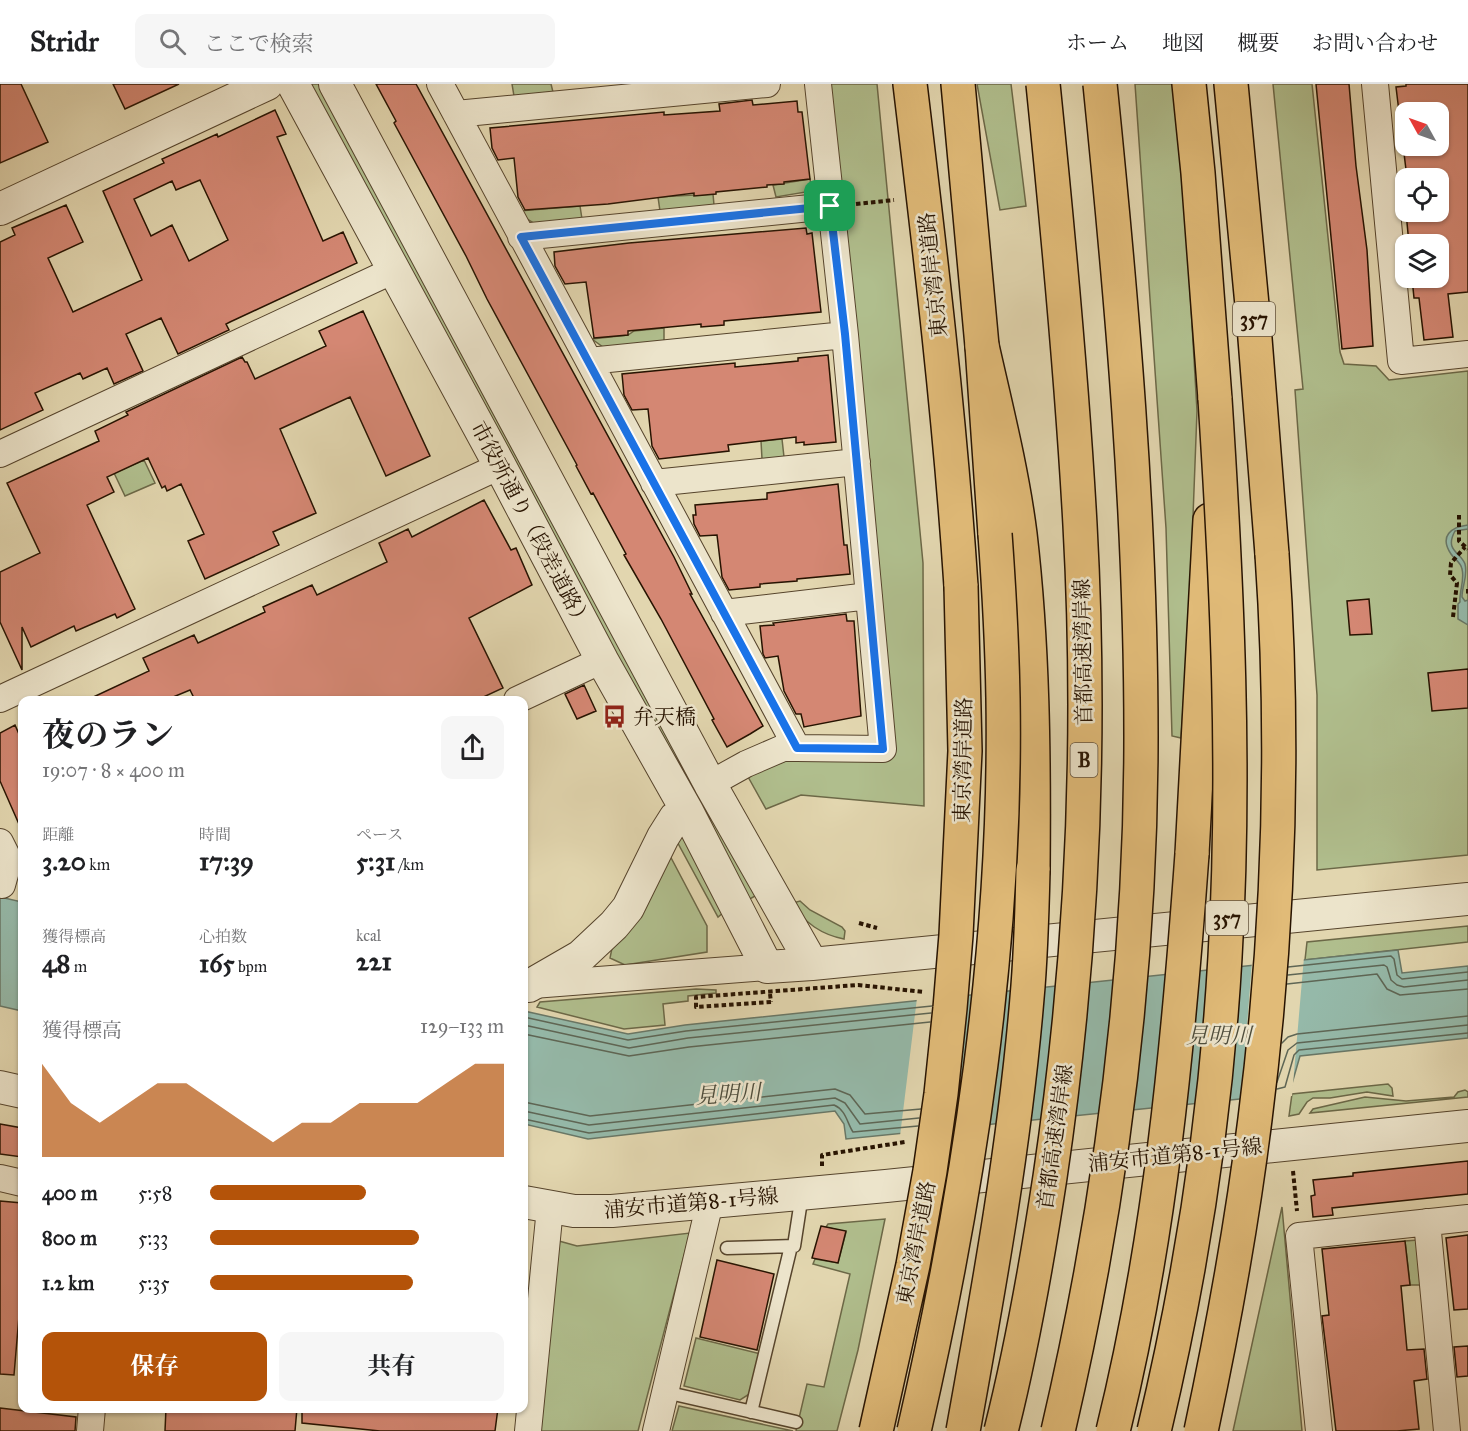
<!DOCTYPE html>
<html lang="ja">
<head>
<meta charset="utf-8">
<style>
  body { margin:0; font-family:"IM FELL Great Primer","Noto Serif JP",serif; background:#f6f6f6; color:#202124; height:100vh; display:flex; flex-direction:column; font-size:22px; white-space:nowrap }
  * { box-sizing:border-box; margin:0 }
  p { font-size:20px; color:#757577 }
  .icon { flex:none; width:33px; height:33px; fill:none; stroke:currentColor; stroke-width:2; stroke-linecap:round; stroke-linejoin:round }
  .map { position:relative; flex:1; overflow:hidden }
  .sheet { position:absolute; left:18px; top:612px; width:510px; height:717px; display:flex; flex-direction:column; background:#fff; border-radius:12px; box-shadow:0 2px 4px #0004 }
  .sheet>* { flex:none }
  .needle { width:39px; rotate:310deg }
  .tools { position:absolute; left:1395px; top:18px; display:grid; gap:12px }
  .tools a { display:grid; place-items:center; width:54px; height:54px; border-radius:12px; background:#fff; box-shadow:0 2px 4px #0004; font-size:30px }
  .pin { position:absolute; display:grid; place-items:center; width:51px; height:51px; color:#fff; margin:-26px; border-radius:12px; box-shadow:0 3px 9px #0006 }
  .round { display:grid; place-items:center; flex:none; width:63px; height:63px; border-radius:12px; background:#f6f6f6 }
  .overview { display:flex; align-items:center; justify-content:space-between; height:102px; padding:0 24px }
  h1 { font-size:33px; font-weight:700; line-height:45px }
  .figures { display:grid; grid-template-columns:repeat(3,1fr); gap:9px; height:102px; padding:6px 24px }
  .figures div { display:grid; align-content:center }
  .figures b { font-size:26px; font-weight:700 }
  .figures small { font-size:16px; font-weight:400 }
  .figures p { font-size:16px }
  .chart { height:168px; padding:12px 24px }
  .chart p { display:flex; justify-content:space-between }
  .chart svg { width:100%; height:108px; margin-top:6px; fill:#b45309; opacity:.7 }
  .action { display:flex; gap:12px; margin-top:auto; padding:12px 24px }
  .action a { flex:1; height:69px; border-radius:12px; background:#b45309; color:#fff; font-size:24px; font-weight:700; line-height:69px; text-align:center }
  .action a+a { background:#f6f6f6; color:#202124 }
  ul { padding:0 24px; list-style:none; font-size:20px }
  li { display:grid; grid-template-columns:96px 72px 1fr; align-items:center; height:45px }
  li i { height:15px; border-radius:8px; background:#b45309 }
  header { display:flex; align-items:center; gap:36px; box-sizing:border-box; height:84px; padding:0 30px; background:#fff; border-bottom:2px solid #e0e0e0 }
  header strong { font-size:28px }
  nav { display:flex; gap:33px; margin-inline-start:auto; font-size:21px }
  .search { width:420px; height:54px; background:#f6f6f6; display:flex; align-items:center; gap:15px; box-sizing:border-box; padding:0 21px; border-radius:12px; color:#757577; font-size:22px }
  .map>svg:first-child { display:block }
</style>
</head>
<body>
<header>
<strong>Stridr</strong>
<div class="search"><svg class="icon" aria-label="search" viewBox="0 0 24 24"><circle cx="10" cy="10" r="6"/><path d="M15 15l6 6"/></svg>ここで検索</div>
<nav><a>ホーム</a><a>地図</a><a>概要</a><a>お問い合わせ</a></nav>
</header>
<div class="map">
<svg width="1468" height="1347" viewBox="0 0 1468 1347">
  <rect width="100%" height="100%" fill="#e2d6af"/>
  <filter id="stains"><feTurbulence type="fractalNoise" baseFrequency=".00333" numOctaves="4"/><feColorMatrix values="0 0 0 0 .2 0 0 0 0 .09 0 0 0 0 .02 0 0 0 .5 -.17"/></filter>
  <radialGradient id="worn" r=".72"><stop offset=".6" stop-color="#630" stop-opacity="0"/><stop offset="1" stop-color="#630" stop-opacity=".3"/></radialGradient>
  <path fill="#b0be8d" stroke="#6c6847" stroke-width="1.5" d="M308,0H320L757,811L748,816Z
    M512,0H551L553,8L514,12Z
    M827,0H877L923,479L924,722L801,711L766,725L747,691L797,673L893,671Z
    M977,0H1011L1026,122L1000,126Z
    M1135,0H1174L1188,171L1197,327L1189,538L1181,654L1172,652L1166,444Z
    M1273,0H1312L1340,268L1344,280L1376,282L1389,296L1468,287V771L1317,786V611L1295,306L1303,305Z
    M810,95L812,107L776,113L773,101Z
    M713,110L714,121L660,127L658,113Z
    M580,122L582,135L535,140L527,135L519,127Z
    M664,244V257L603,263L592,255L628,251L634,247Z
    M782,355L784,373L762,375L761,357Z
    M144,376L155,399L125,412L114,389Z
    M682,750L724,828L718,833L674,752Z
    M668,768L707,842V868L625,881L610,874L613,859Z
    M800,817L810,826L842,843L845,847L844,855C823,851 803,839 793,819Z
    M1468,842V858L1305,876L1307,858Z
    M696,905L716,906V909L688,912V917L663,920L665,941L624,945L537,923L540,918Z
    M1388,1000L1392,1004L1393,1012L1367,1008L1330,1014H1313L1307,1018L1299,1030L1289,1032L1292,1010Z
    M1465,1006L1468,1008V1013L1310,1029L1313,1025L1365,1013L1406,1017L1454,1013L1458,1008Z
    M1282,1123L1302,1347H1233Z
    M885,1135L858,1266L837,1347H796L807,1300L824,1303L850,1190L813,1180L815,1175L838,1179L846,1148L826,1143L828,1140Z
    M690,1149L638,1347H540L559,1157L577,1162Z
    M1418,1156L1422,1201H1410L1405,1157Z
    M696,1254L761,1270L751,1309L740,1316L684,1302Z
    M679,1322L793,1347H672Z"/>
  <path fill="#95b9a9" stroke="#697766" stroke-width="1.5" d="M1468,441V445L1455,447C1444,467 1461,468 1465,480C1468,492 1462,502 1462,513L1465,517L1468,516V541L1458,535V520L1460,518C1459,507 1465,496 1462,485C1461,478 1454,475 1451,470C1439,452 1451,443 1468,441Z
    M0,813L22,818V927L0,922Z
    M1398,866L1402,889L1468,882V954L1300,972L1289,1010L846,1055L844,1040L835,1027L588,1055L524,1040V927L628,950L685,941Z"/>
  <path fill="#e2d6af" d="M1304,873L1292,1012L1241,1018L1252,878Z
    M969,909L952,1047L900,1052L917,914Z"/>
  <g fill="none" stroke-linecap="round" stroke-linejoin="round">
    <path stroke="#5e6655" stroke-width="1.5" d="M1288,883L1391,872L1394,875L1397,891L1402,895L1468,888
      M1288,891L1384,881L1387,883L1391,896L1397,901L1404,903L1468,896
      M1287,900L1377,890L1387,905L1400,911L1468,905
      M524,933L628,956L686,947L932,922
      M524,941L629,964L688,954L931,929
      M524,950L629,972L689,963L930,938
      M1282,959L1288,953L1297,950L1468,932
      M1277,998L1288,966L1297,959L1468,941
      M1277,1005L1285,1003L1294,971L1299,966L1468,949
      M524,1018L590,1032L835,1005L850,1011L865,1030L921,1025
      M524,1027L589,1041L835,1014L845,1019L860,1040L919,1034
      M524,1035L589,1049L834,1021C846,1026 847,1039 853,1048L918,1042"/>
  </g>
  <path fill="#d48773" stroke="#271301" stroke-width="1.5" fill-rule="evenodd" d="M0,0H21L48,58L0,79Z
    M113,0H179L125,25Z
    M376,0H416L674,473L692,510H690L763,642L750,650L727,663L712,636L714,635L661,535L624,471L626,470L593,409L591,410L576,382L577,381L487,215L466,172L394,39L396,37Z
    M1316,0H1349L1356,82L1367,166L1373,262L1342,265Z
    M1406,0H1468V208L1448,210L1453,253L1424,256L1419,214H1414L1412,194H1438V160H1409L1406,128H1438V94H1407L1396,3L1406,2ZM1406,28H1438V62H1406Z
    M752,16L753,21L797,17L798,28H802L810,95L784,98V100L767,101V103L716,108V110L694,112V109L608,120L525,126L518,113L514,74L498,76L492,64L490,44L664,28V31L720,27L719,20Z
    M275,26L286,50L277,53L323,157L343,148L357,179L230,238L226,240L229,246L178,270L161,234L126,250L143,287L114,300L107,284L83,295L80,289L35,309L43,326L0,346V158L15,151L12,144L66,121L83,158L48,174L73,228L142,196L103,107L164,79L162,75L217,50L218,53ZM200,96L228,156L189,177L172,141L151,152L134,115L172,97L176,106Z
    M806,144L807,150L812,149L821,228L724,237V241L701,243V240L628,247V251L594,254L586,198L565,200L555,182L554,168L629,159Z
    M363,227L430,372L386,392L350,313L280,345L316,429L273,448L279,461L205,495L188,457L204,450L181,400L167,407L165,402L162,404L148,374L107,393L114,408L87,421L135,525L117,534L115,530L76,547L74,542L31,563L22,543V586L0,538V488L40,469L7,399L99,357L95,347L128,331L126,328L242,273L245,278H247L255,295L326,262L319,247Z
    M828,271L836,358L804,361V358L796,359V353L728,361L729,367L659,375L652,362L648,325L632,326L624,311L622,290L735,279V283L798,277V274Z
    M838,400L844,461H847L850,490L797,495V497L760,500V503L729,506L722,493L717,451L700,452L694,440L693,431H696L695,421L767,415V409Z
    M484,416L511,466L516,464L532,501L469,534L503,604L477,616H195L190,606L166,616H87L149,587L143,574L194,551L198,559L265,528L263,523L312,501L317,511L387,478L379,459L408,445L412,453Z
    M1369,515L1372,550L1350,551L1347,517Z
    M846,530L847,537H854L861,632L804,643L801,630H796L784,607L778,572L765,574L763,570L760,542L774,541L773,539Z
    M1468,585V624L1432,627L1428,589Z
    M584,601L596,627L577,635L565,610Z
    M15,641L22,657V747L0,697V649Z
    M0,1040L22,1044V1073L0,1070Z
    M1468,1077V1110L1332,1124L1333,1131L1313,1133L1311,1112L1315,1111L1313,1096L1353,1092V1089Z
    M0,1117L22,1119V1197L14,1291L0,1290Z
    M821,1142L846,1147L838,1179L812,1174Z
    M1468,1151V1225L1454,1226L1446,1154Z
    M1405,1157L1410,1201L1401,1202L1407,1266L1424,1265L1427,1295L1414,1297L1419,1345L1397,1347H1336L1322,1232L1329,1231L1322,1165Z
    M717,1176L774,1190L757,1266L700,1253Z
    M1468,1262V1292L1457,1293L1454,1263Z
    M0,1324L76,1333L75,1347H0Z
    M166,1324H297L295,1347H165Z
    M302,1324H498L495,1347H380L302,1339Z"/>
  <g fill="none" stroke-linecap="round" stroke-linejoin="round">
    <defs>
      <path id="service" d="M727,1164L794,1162L802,1110
        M665,1308L796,1338
        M751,1328L791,1162"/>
      <path id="minor" d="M440,0L797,664L883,665L845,251L818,0
        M1375,0L1401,277L1468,270
        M456,30L767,0
        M521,153L830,122
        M589,277L845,251
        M0,370L394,186
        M654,399L857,378
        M724,529L869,512
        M0,615L500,382
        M517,616L602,576
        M710,700L746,680L783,664H797
        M0,758L9,776L2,801
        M533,901L767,883
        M0,1094L22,1099
        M1427,1138L1447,1347
        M90,1347L92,1324
        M528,1347L550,1124
        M656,1347L710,1118
        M1319,1347L1299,1152L1468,1134"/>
      <path id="tertiary" d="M293,0L500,382L602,576L687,727L767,883L812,880L1468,815
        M335,0L710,700L812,880
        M0,125L267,0
        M529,902L581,872L614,841L628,824L663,753L675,734L687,727
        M0,1003L22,1008
        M524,1118L574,1127H612L886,1102L1468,1042"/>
      <path id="trunk" d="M910,0C930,167 950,334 961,502
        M958,0L982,262L995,450
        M1189,0L1198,89L1215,315
        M1231,0L1254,242L1272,470"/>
      <path id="motorway" d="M982,262C996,324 1012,387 1020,450C1033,561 1034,674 1033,786
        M1192,770L1210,436"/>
    </defs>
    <use href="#service" stroke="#56442c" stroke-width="15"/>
    <use href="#minor" stroke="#56442c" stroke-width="28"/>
    <use href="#tertiary" stroke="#56442c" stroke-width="34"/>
    <use href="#trunk" stroke="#271301" stroke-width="36"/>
    <use href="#motorway" stroke="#271301" stroke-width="36"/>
    <path stroke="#271301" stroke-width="4" stroke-dasharray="4.5 3" stroke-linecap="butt" d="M856,120L894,116
      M1459,431V457L1468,465
      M1468,505V511
      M1453,533L1457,499L1450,491L1451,479L1465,463
      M859,839L877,844
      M770,910L771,918
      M822,1082V1071L905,1058
      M1293,1087L1297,1127"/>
    <use href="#service" stroke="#ece4cb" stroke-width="12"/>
    <use href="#minor" stroke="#ece4cb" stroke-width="26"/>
    <use href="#tertiary" stroke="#ece4cb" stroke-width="32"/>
    <use href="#trunk" stroke="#e1bb78" stroke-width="33"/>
    <use href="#motorway" stroke="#e1bb78" stroke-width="33"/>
    <defs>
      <path id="trunk-bridge" d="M876,1347L913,1181L930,1087L941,1010L950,924L956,851L965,667L961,502
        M914,1347C969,1107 1007,860 1003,614C1002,559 999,505 995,450
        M1154,1347C1191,1192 1216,1033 1225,873C1236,687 1227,501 1215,315
        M1201,1347C1223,1244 1242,1140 1255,1035C1279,848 1285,658 1272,470"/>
      <path id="motorway-bridge" d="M963,1347C989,1203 1015,1059 1027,914C1031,871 1032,829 1033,786
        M1001,1347C1022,1264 1037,1178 1050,1093C1082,878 1092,658 1080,441C1072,294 1058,147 1043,0
        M1058,1347C1111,1120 1141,886 1141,652C1141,434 1122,217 1100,0
        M1113,1347C1160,1157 1178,965 1192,770"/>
    </defs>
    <use href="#trunk-bridge" stroke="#271301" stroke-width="36" stroke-linecap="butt"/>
    <use href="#motorway-bridge" stroke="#271301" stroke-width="36" stroke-linecap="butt"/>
    <path stroke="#271301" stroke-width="4" stroke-dasharray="4.5 3" stroke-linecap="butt" d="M771,918L696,923V913L858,901L924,908"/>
    <use href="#trunk-bridge" stroke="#e1bb78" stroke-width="33"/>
    <use href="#motorway-bridge" stroke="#e1bb78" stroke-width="33"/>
  </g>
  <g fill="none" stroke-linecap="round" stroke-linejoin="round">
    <defs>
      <path id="route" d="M830,122L845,250L883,665L797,664L521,153Z"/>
    </defs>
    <use href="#route" stroke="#fff" stroke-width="12"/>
    <use href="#route" stroke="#1a73e8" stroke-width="8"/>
  </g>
  <defs>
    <symbol id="bus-bare" viewBox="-9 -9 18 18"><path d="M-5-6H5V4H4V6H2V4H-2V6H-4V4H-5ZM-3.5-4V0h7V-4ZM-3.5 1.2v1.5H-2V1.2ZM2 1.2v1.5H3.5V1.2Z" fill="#8f2418" stroke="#ece4cb" stroke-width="2.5" paint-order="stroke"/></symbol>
  </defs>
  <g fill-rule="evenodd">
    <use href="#bus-bare" x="598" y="616" width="33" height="33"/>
  </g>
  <g text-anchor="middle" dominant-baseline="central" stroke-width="5" stroke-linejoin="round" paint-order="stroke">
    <g fill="#ece4cb" stroke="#62523e" stroke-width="1.5">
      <rect x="1233" y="218" width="42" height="34" rx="4.5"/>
      <rect x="1070.5" y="659" width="27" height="34" rx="4.5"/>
      <rect x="1206" y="817" width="42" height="34" rx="4.5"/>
    </g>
    <g font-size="20" font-weight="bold" fill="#271301">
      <text x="1254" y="235">357</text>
      <text x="1084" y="676">B</text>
      <text x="1227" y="834">357</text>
    </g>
    <g font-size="21" fill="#271301" stroke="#ece4cb">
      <text transform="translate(933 191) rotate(-96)">東京湾岸道路</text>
      <text transform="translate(531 441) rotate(62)">市役所通り（段差道路）</text>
      <text transform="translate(1083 568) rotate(-91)">首都高速湾岸線</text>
      <text transform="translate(963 676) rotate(-89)">東京湾岸道路</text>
      <text transform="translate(1055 1053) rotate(-82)">首都高速湾岸線</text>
      <text transform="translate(1175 1071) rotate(-6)">浦安市道第8-1号線</text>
      <text transform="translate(691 1119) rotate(-5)">浦安市道第8-1号線</text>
      <text transform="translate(916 1159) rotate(-79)">東京湾岸道路</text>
    </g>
    <g font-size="21" fill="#271301" stroke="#ece4cb" text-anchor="start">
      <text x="633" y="633">弁天橋</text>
    </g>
    <g font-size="22" font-style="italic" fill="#4e4d3c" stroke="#ece4cb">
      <text x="1219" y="951">見明川</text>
      <text transform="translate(728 1010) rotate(-4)">見明川</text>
    </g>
  </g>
  <rect width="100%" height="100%" filter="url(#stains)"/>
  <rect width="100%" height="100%" fill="url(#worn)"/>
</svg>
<div class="tools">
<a><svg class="needle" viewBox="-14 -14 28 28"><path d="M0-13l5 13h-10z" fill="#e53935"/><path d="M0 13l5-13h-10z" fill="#757577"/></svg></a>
<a><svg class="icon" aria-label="locate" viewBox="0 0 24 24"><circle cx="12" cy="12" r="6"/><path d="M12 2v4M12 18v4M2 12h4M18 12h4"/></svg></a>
<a><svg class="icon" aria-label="layers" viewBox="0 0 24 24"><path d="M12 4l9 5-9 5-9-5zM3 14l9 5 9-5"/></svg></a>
</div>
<div class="pin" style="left:830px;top:122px;background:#1e9e55"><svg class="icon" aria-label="arrive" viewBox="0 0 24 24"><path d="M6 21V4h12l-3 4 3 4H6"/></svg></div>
<section class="sheet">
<div class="overview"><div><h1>夜のラン</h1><p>19:07 · 8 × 400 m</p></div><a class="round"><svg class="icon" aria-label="share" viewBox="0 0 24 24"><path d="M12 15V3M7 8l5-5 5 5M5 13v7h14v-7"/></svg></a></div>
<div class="figures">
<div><p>距離</p><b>3.20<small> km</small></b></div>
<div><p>時間</p><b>17:39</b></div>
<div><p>ペース</p><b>5:31<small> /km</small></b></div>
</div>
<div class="figures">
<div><p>獲得標高</p><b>48<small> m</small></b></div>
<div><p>心拍数</p><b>165<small> bpm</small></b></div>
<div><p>kcal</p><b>221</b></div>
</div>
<div class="chart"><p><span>獲得標高</span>129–133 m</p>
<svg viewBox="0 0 160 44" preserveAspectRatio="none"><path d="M0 44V6L10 22L20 30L30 22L40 14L50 14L60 22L70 30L80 38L90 30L100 30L110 22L120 22L130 22L140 14L150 6L160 6V44z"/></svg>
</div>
<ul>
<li><b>400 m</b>5:58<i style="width:53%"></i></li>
<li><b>800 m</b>5:33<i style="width:71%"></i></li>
<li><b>1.2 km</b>5:35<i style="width:69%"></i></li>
</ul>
<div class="action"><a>保存</a><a>共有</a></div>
</section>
</div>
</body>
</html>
